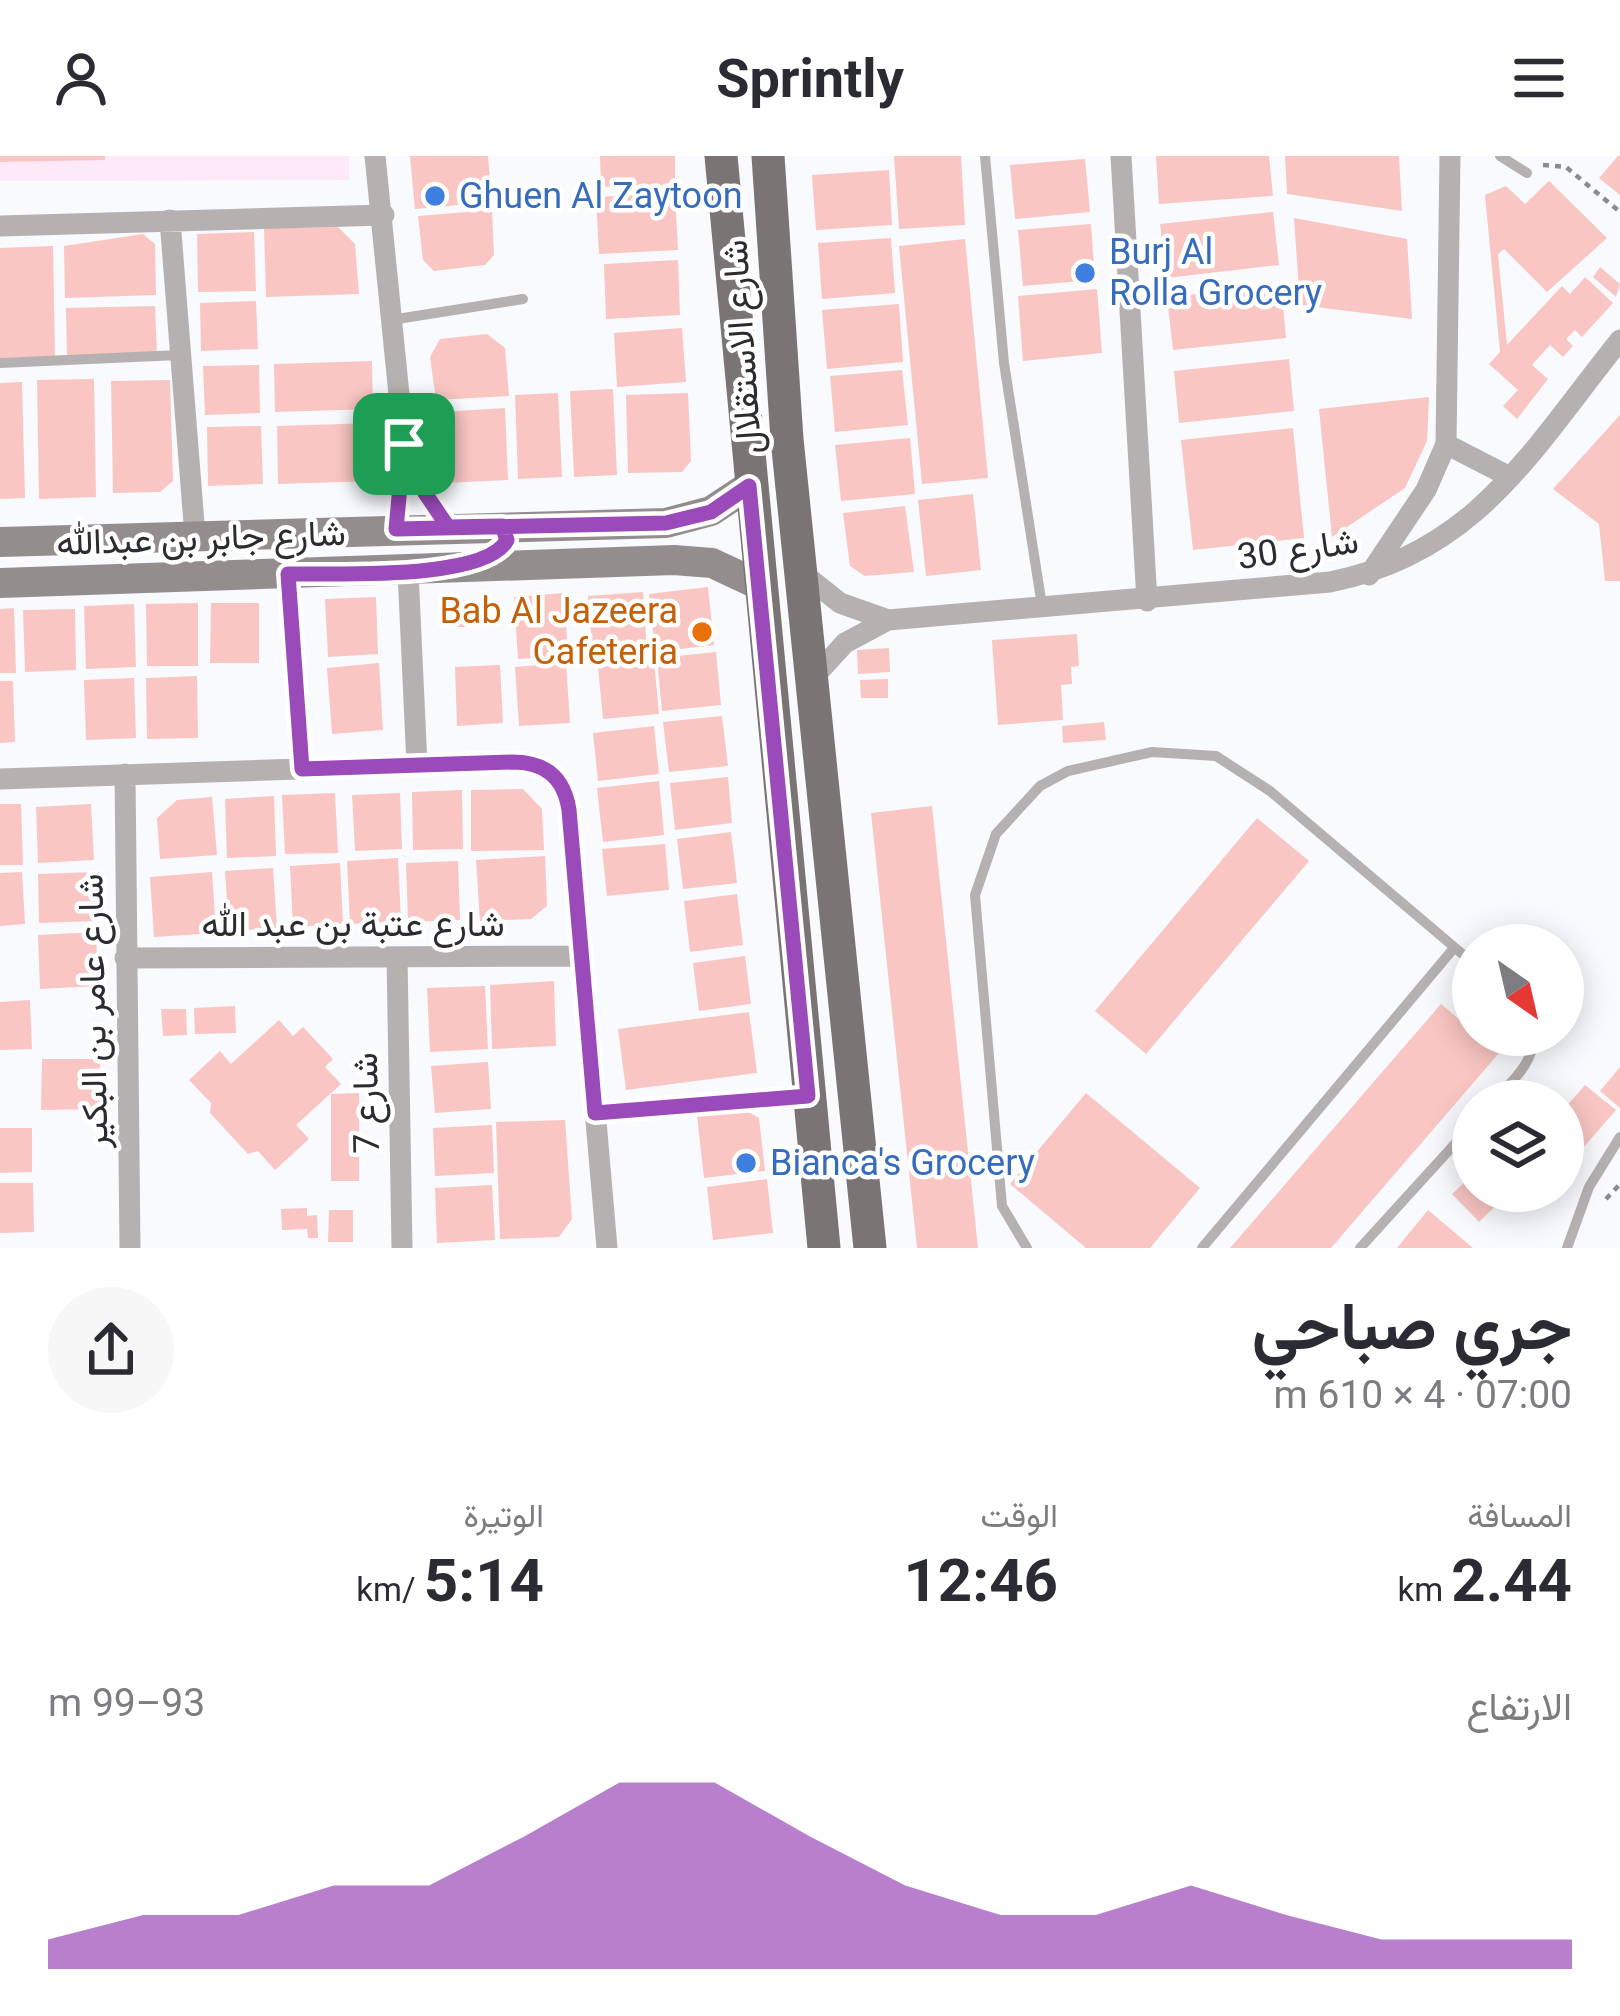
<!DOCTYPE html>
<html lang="ar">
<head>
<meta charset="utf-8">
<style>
  body { margin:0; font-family:Roboto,Vazirmatn,sans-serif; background:#f7f7f7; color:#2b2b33; direction:rtl; height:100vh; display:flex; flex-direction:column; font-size:45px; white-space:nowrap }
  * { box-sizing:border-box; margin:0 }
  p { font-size:39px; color:#7c7c81 }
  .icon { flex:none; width:66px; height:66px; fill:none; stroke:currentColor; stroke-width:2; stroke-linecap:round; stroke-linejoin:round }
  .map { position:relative; height:1092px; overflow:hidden; direction:ltr }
  .drawer { display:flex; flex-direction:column; background:#fff; flex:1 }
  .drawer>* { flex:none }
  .needle { width:78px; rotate:146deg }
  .tools { position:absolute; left:1452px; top:768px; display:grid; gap:24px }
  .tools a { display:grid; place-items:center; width:132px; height:132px; border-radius:50%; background:#fff; box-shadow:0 6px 30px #0003; font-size:60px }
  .pin { position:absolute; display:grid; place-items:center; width:102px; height:102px; color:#fff; margin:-51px; border-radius:24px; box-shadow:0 6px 18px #0006 }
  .round { display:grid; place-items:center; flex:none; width:126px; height:126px; border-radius:63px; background:#f7f7f7 }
  .head { display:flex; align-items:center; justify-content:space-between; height:204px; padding:0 48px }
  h1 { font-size:66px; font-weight:700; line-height:90px }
  .figures { display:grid; grid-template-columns:repeat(3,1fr); gap:18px; height:204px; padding:12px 48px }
  .figures div { display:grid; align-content:center }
  .figures b { font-size:60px; font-weight:700 }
  .figures small { font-size:33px; font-weight:400 }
  .figures p { font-size:33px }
  .chart { height:336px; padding:24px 48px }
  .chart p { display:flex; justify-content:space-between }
  .chart svg { width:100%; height:216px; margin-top:12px; fill:#9b4ab9; opacity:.7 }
  header { display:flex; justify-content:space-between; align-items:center; height:156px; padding:0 48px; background:#fff; font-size:54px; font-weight:700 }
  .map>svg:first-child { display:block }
</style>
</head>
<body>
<header><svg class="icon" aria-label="menu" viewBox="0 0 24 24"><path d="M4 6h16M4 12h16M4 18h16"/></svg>Sprintly<svg class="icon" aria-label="person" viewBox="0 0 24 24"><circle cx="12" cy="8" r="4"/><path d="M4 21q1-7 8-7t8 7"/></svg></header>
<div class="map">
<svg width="1620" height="1092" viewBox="0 0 1620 1092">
  <rect width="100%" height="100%" fill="#f8fafe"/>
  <path fill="#fee9f8" d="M0,0H349V24L0,25Z"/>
  <path fill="#f9c6c3" d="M0,0H105V4L0,6Z
    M410,0H488L492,46L415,53Z
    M600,0H675V29L601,31Z
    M894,0H961L965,69L899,73Z
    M1156,0H1269L1273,40L1159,48Z
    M1285,0H1399L1402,55L1287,38Z
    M1618,0H1620V39L1599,22Z
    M1085,3L1090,56L1015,63L1010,9Z
    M889,14L892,69L816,74L812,19Z
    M1549,25L1607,82L1547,136L1504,93L1498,98L1507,189L1562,130L1570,138L1585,121L1613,147L1582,181L1575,174L1566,183L1573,190L1563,201L1550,189L1532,209L1548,223L1517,263L1503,250L1518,234L1489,208L1500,196L1485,39L1506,30L1525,48Z
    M675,37L678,94L599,98L596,41Z
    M492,54L494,99L485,109L434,115L423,104L418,60Z
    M1273,56L1279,109L1166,122L1160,68Z
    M1294,62L1407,83L1412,163L1300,149Z
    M1091,68L1095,124L1023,130L1018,74Z
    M338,71L355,88L359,138L266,141L264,72Z
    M254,76L256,135L198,136L197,78Z
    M143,78L155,88L156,139L65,142L64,90Z
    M891,82L895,137L822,143L818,87Z
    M965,83L988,322L922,328L899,90Z
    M53,90L55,201L0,202V92Z
    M678,104L680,159L606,163L604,108Z
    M1600,111L1620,128L1616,141L1593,121Z
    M1281,129L1286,182L1173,194L1167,141Z
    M1097,133L1102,197L1023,205L1018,140Z
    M256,145L258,193L201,195L200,147Z
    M899,148L903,206L827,213L822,154Z
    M155,150L157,198L67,200L66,152Z
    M682,172L686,226L617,231L614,177Z
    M487,178L505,192L509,240L436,244L430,201L440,183Z
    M1289,203L1294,255L1179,267L1174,215Z
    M372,205L373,253L275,256L274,208Z
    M259,209L260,257L205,259L203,210Z
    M902,214L908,269L835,276L830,220Z
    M94,223L96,341L39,343L37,224Z
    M170,224L173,325L160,336L113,337L111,225Z
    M22,226L25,342L0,343V227Z
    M613,233L617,319L574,321L570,235Z
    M558,237L562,321L518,323L515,239Z
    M688,237L691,305L682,316L628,317L626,239Z
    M1429,241L1427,285L1405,332L1332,381L1319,253Z
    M505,252L508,324L445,327L441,256Z
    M1620,259V425H1605L1599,368L1553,333Z
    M374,267L375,325L278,328L277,270Z
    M261,270L263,328L208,330L207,271Z
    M1293,272L1304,382L1193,394L1181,284Z
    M910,282L915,338L841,345L835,289Z
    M973,338L981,414L926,420L918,344Z
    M905,350L914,416L865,420L850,410L843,357Z
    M708,431L714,489L655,496L649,438Z
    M643,436L647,496L593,500L588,440Z
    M564,437L568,500L518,503L514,441Z
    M376,441L378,498L328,501L325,443Z
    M468,444L469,471H442L441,445Z
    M198,447V510H147L146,448Z
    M211,447H259V507H210Z
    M134,448L136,511L86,513L84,450Z
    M14,452L16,517H0V453Z
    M75,453L76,514L25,516L23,454Z
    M1077,478L1079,510L1071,511L1072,528L1061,529L1063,564L998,569L992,484Z
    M889,492L890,516L858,518L857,494Z
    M716,496L721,549L662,555L657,502Z
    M654,506L659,558L603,563L598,511Z
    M379,507L383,574L332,578L327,512Z
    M566,507L570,567L519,570L515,511Z
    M500,509L503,567L457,570L455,511Z
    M197,520L198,582L147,583L146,522Z
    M134,522L136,582L86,584L84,524Z
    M888,523V542H861L860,524Z
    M0,525H13L15,586L0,587Z
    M722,560L728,610L669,616L663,566Z
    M1104,566L1106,584L1063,587L1062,570Z
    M654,570L659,618L598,625L593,577Z
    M728,621L732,667L675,674L670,627Z
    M659,625L664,679L603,686L597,632Z
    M523,633L542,653L544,694L471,695V634Z
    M462,634L463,693L413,694L412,636Z
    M335,637L338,697L285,698L282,639Z
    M400,637L402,693L355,695L352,639Z
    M274,640L276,700L227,702L225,643Z
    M212,641L217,699L160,703L157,662L177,644Z
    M0,648H21L23,709H0Z
    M91,648L94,704L38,707L36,651Z
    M932,650L978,1092H917L871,657Z
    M1257,662L1309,705L1146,898L1095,855Z
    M731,676L737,727L683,733L677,683Z
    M665,688L669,734L607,740L602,693Z
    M545,700L547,750L531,763L480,765L476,704Z
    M398,702L401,765L350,768L347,705Z
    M458,705L460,764L408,766L406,707Z
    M340,707L343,768L293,771L290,710Z
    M273,712L277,772L229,775L225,715Z
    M22,716L25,768L0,770V717Z
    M94,716L96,765L39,767L38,718Z
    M212,716L216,777L154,781L150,721Z
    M737,738L743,789L690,796L684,745Z
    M96,776L98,830L40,833L38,779Z
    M745,800L751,848L699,855L693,807Z
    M554,825L556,890L492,893L490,829Z
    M485,830L488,893L430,896L427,832Z
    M30,844L32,893L0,894V846Z
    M1441,848L1499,897L1331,1092H1230Z
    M235,850L236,877L195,878L194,852Z
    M161,853H186L187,879L163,880Z
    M749,856L757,917L626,934L618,873Z
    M279,864L293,880L303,871L333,903L325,911L341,928L296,969L309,983L275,1014L258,995L248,998L210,957L211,947L189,924L220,895L231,908Z
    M42,903H100V953L41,954Z
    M488,906L491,953L435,957L431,910Z
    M1620,911V952L1600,935Z
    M1585,929L1616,954L1563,1015V954Z
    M359,937V1025H331V938Z
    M1086,937L1200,1032L1150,1092H1086L1010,1028Z
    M745,954L759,962L765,1015L704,1022L697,960Z
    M565,964L572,1063L559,1081L500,1083L496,966Z
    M492,969L494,1017L435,1020L433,972Z
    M0,972H32V1016L0,1017Z
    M1473,1018V1035H1511L1479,1066L1452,1038Z
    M767,1023L773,1077L713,1084L707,1031Z
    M0,1027H33L34,1076L0,1077Z
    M492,1029L495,1084L437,1087L435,1032Z
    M307,1052V1060L317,1059L318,1082H308L307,1073L282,1074L281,1053Z
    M329,1054H353V1086H328Z
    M1428,1054L1473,1092H1397Z"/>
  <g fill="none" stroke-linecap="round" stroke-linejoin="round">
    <path stroke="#8a8b8f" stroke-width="4.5" stroke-dasharray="6 6" stroke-linecap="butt" d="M1543,9L1566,11L1620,56
      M1606,1043L1620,1028"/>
    <path stroke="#b5b1b0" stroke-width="10" d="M985,0L1004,207L1042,450
      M1500,0L1527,17
      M391,164L523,143
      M0,207L179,199
      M1494,945C1511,926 1535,907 1533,879
      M1027,1092L1002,1050L975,739L996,678L1040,630L1068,615L1152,596L1216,600L1270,635L1473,807
      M1202,1092L1454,792
      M1360,1092L1473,968
      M1567,1092L1589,1031L1620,981"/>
    <path stroke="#b5b1b0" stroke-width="21" d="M375,0L404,288L396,373
      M1121,0L1147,445
      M170,64L195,380
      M0,70L384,59
      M1446,288L1510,321
      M407,294L425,337L448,371
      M408,415L417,609
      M801,416L840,447L888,464
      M288,418L302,613
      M1369,419L1426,334L1446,288L1450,0
      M812,523L845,487L888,464L1330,426C1477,397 1532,293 1620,184
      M125,618L130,1092
      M0,623L512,606C545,606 564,621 569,654L607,1092
      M397,801L402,1092
      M125,802L581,800
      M595,957L808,940"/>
    <path stroke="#938e8d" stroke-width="30" d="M0,386L666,367L711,355L749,330
      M0,427L674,404L712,407L759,429"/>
    <path stroke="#7b7474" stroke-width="33" d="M721,0L824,1092
      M768,0L787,283L870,1092"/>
  </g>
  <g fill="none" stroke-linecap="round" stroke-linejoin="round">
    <defs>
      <path id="route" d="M404,288L425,337L448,371L502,370L507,384C486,425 333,417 288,418L302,613L512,606C545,606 564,621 569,654L595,957L808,940L749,330L711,356L666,367L396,373L404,288"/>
    </defs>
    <use href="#route" stroke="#fff" stroke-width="24"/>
    <use href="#route" stroke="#9b4ab9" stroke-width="15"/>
  </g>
  <g fill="#3f7fe0" stroke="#fff" stroke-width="4.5">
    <circle cx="435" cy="40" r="12"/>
    <circle cx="1085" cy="117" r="12"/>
    <circle cx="746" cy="1007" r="12"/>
  </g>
  <circle fill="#e8710a" stroke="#fff" stroke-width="4.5" cx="702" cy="476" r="12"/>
  <g text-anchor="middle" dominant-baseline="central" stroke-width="9" stroke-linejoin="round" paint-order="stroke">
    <g font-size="36" fill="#366cbe" stroke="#fff" text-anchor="start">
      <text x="459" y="40">Ghuen Al Zaytoon</text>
      <text x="1109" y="96">Burj Al<tspan x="1109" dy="41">Rolla Grocery</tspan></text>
      <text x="770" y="1007">Bianca's Grocery</text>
    </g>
    <g font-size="36" fill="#2b2c2f" stroke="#fff">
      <text transform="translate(742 191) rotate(-94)">شارع الاستقلال</text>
      <text transform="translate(201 382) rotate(-2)">شارع جابر بن عبدالله</text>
      <text transform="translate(1298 393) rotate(-8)">شارع 30</text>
      <text x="353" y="768">شارع عتبة بن عبد الله</text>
      <text transform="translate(93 855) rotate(-91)">شارع عامر بن البكير</text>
      <text transform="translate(366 947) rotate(-91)">شارع 7</text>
    </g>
    <g font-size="36" fill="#c56008" stroke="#fff" text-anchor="end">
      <text x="678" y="455">Bab Al Jazeera<tspan x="678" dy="41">Cafeteria</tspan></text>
    </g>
  </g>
</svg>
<div class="tools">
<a><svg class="needle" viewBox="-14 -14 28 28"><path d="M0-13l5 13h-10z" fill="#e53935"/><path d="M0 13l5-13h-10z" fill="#7c7c81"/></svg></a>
<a><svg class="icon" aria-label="layers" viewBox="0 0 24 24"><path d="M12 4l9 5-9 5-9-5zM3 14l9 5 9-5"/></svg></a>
</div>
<div class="pin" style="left:404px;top:288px;background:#1e9e55"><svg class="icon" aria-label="arrive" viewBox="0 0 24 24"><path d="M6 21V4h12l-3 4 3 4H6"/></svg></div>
</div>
<section class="drawer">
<div class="head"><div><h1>جري صباحي</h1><p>07:00 · 4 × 610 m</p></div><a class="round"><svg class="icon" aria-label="share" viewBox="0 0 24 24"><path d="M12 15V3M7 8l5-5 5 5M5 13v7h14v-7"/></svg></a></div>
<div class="figures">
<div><p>المسافة</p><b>2.44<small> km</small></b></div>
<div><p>الوقت</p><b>12:46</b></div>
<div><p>الوتيرة</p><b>5:14<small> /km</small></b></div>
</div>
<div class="chart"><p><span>الارتفاع</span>93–99 m</p>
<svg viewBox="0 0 160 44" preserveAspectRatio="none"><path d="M0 44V38L10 33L20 33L30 27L40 27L50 17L60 6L70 6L80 17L90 27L100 33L110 33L120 27L130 33L140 38L150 38L160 38V44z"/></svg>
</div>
</section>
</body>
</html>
